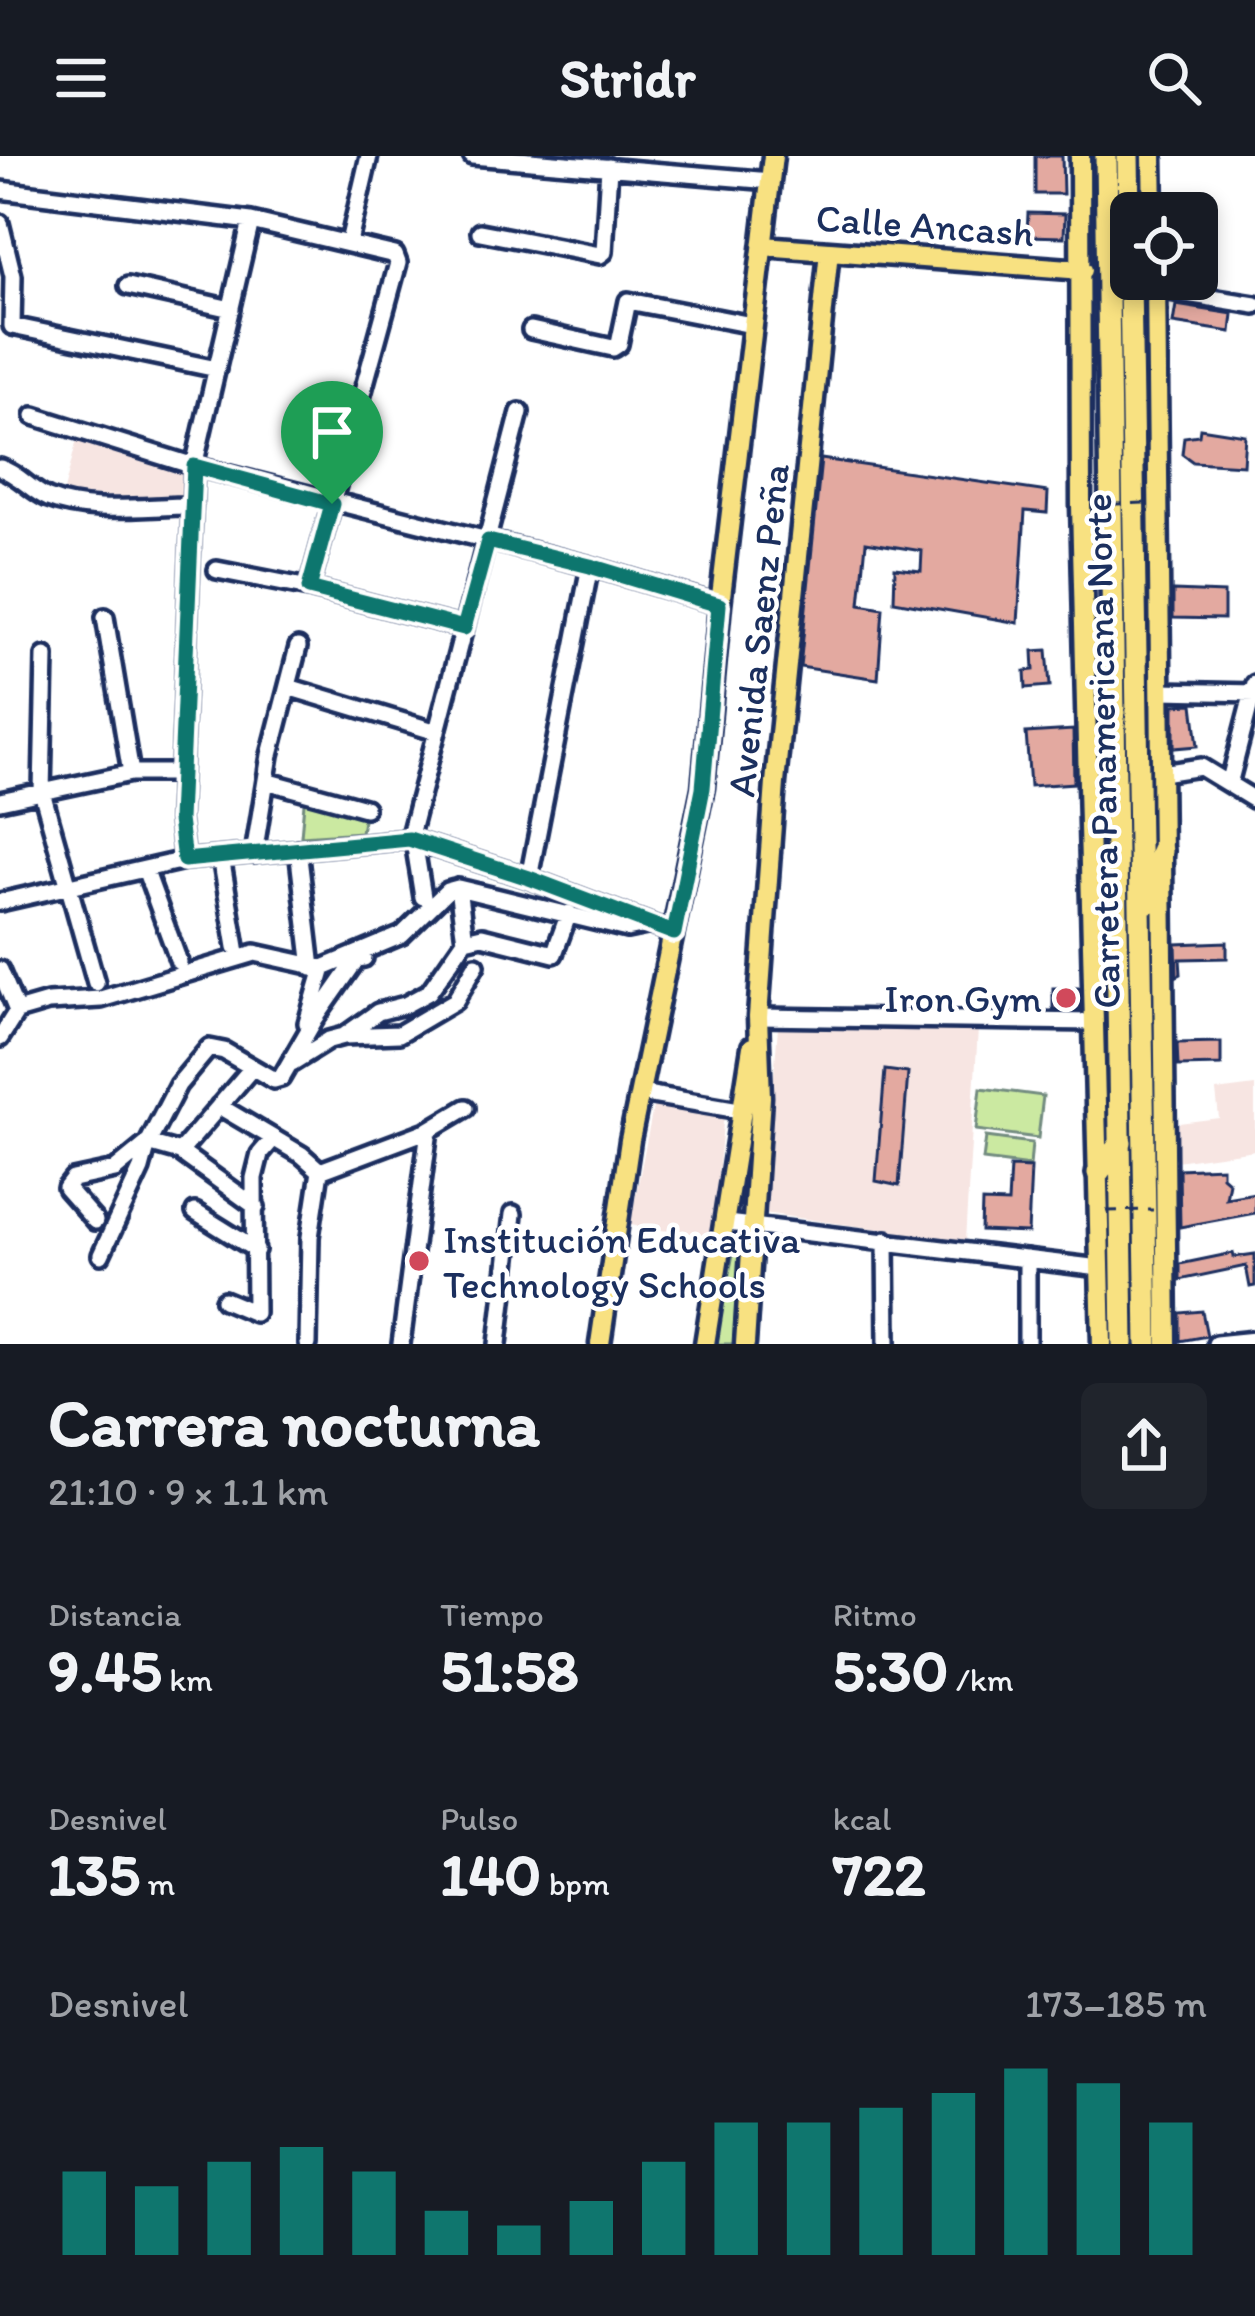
<!DOCTYPE html>
<html lang="es">
<head>
<meta charset="utf-8">
<style>
  body { margin:0; font-family:Itim,sans-serif; background:#20242c; color:#f1f3f6; height:100vh; display:flex; flex-direction:column; font-size:45px; white-space:nowrap }
  * { box-sizing:border-box; margin:0 }
  p { font-size:39px; color:#9ea1a6 }
  .icon { flex:none; width:66px; height:66px; fill:none; stroke:currentColor; stroke-width:2; stroke-linecap:round; stroke-linejoin:round }
  .map { position:relative; height:1188px; overflow:hidden }
  .side { display:flex; flex-direction:column; background:#171b24; flex:1 }
  .side>* { flex:none }
  .buttons { position:absolute; left:1110px; top:36px; display:grid; gap:24px }
  .buttons a { display:grid; place-items:center; width:108px; height:108px; border-radius:18px; background:#171b24; box-shadow:0 6px 18px #0003; font-size:60px }
  .pin { position:absolute; display:grid; place-items:center; width:102px; height:102px; color:#fff; margin:-123px -51px; border-radius:50% 50% 50% 0; rotate:-45deg; box-shadow:0 0 12px #0007 }
  .pin .icon { rotate:45deg }
  .round { display:grid; place-items:center; flex:none; width:126px; height:126px; border-radius:18px; background:#20242c }
  .overview { display:flex; align-items:center; justify-content:space-between; height:204px; padding:0 48px }
  h1 { font-size:66px; font-weight:700; line-height:90px }
  .metrics { display:grid; grid-template-columns:repeat(3,1fr); gap:18px; height:204px; padding:12px 48px }
  .metrics div { display:grid; align-content:center }
  .metrics b { font-size:60px; font-weight:700 }
  .metrics small { font-size:33px; font-weight:400 }
  .metrics p { font-size:33px }
  .chart { height:336px; padding:24px 48px }
  .chart p { display:flex; justify-content:space-between }
  .chart svg { width:100%; height:216px; margin-top:12px; stroke:#0f766e; stroke-width:6 }
  header { display:flex; justify-content:space-between; align-items:center; height:156px; padding:0 48px; background:#171b24; font-size:54px; font-weight:700 }
  .map>svg:first-child { display:block }
</style>
</head>
<body>
<header><svg class="icon" aria-label="menu" viewBox="0 0 24 24"><path d="M4 6h16M4 12h16M4 18h16"/></svg>Stridr<svg class="icon" aria-label="search" viewBox="0 0 24 24"><circle cx="10" cy="10" r="6"/><path d="M15 15l6 6"/></svg></header>
<div class="map">
<svg width="1255" height="1188" viewBox="0 0 1255 1188">
  <rect width="100%" height="100%" fill="#fff"/>
  <filter id="ink" filterUnits="userSpaceOnUse"><feTurbulence type="fractalNoise" baseFrequency=".00833" numOctaves="2"/><feDisplacementMap in="SourceGraphic" scale="24" xChannelSelector="R" yChannelSelector="G"/><feConvolveMatrix kernelMatrix="1 2 1 2 8 2 1 2 1" color-interpolation-filters="sRGB"/></filter>
  <g filter="url(#ink)">
    <path fill="#f7e5e2" d="M79,276L194,310L190,350L61,346Z
      M778,871L978,873L965,1085L763,1057Z
      M1255,930V994L1176,1005L1171,968L1219,962L1216,935Z
      M654,947L724,957L712,1082L630,1069Z"/>
    <path fill="#cbe9a1" stroke="#738c80" stroke-width="3" d="M305,636L365,652L361,676L301,680Z
      M981,932L1043,940L1038,982L976,974Z
      M986,981L1032,987L1030,1010L983,1004Z
      M738,1075H744L739,1188H714Z"/>
    <path fill="#e3a9a0" stroke="#1b2f5e" stroke-width="3" d="M1035,0H1062L1063,38H1035Z
      M1028,57L1065,58L1064,81L1027,80Z
      M1176,149L1233,158L1231,176L1173,167Z
      M1200,272L1245,279L1243,309L1193,306L1182,298L1184,281L1199,279Z
      M821,303L1048,336L1047,357L1025,355L1018,467L894,445L895,412L921,415L922,395L866,386L860,448L883,452L878,523L800,511Z
      M1173,435L1224,437V463L1173,462Z
      M1047,494L1050,530L1026,532L1025,515L1034,514L1033,495Z
      M1193,548L1198,590L1174,592V549Z
      M1073,574L1074,627L1030,630L1026,577Z
      M1227,786V802L1180,803L1181,818L1177,820L1176,788Z
      M1053,832H1080V853H1053Z
      M1221,886V909L1178,910L1177,887Z
      M885,914L908,917L899,1030L876,1025Z
      M1010,1011L1031,1012L1028,1077L981,1075L982,1046L1008,1047Z
      M1222,1011V1020L1229,1026L1226,1042L1255,1037V1057L1180,1071L1179,1013Z
      M1233,1097L1234,1101L1255,1098V1130L1250,1131L1246,1110L1180,1124V1108Z
      M1202,1155L1207,1180L1180,1185V1157Z"/>
    <g fill="none" stroke-linecap="round" stroke-linejoin="round">
      <defs>
        <path id="minor" d="M472,0L771,25
          M0,34L251,65L395,99L398,107L309,432
          M0,67L13,120L12,170L217,213
          M480,76L600,99L604,96L609,11
          M349,86L369,0
          M128,130L231,153
          M1156,133L1255,149
          M531,174L613,192L619,188L628,145L752,169
          M34,260L194,310L590,410L720,449
          M0,312C19,318 30,334 48,342C90,359 145,350 190,350
          M217,414L309,432L464,472
          M105,461L131,617
          M45,500L42,636L96,827
          M288,531L437,576
          M1161,535L1255,537
          M1162,617L1201,611L1255,644
          M266,625L365,652
          M1229,628L1255,528
          M0,645L131,617H181
          M409,683L520,256
          M414,685L423,741
          M298,693L312,812
          M254,698L270,599L298,491
          M221,701L236,791
          M184,704L179,664L194,310L251,65
          M145,713L179,806
          M529,722L590,410
          M458,732L465,784
          M0,746L184,704L409,683L529,722L674,777
          M0,814L17,855
          M758,861L1094,866
          M307,867L323,812
          M344,880L378,856L405,849L429,836L465,784L482,780L554,798L569,757
          M0,882L17,855L48,846L101,843L255,797L323,812L402,779L447,735L458,732L627,773L651,768
          M292,907L329,884L344,880L399,878L455,845L476,809
          M640,937L739,954
          M219,950L302,999L320,1015
          M180,996L252,912
          M195,1056L256,1094
          M95,1065L66,1032L73,1023L115,1014L148,987L180,996L256,1051
          M727,1067L1100,1112
          M886,1084L887,1188
          M101,1099L141,1013L148,987L178,929L209,892L224,895L274,924L281,922L315,863L357,803L364,802
          M1027,1103V1188
          M224,1144L255,1157L254,1022L260,998L273,983
          M308,1188L310,1081L320,1015L429,974L466,952
          M401,1188L429,974
          M498,1188L513,1058
          M1216,1188L1255,1184"/>
        <path id="major" d="M1080,0L1081,349L1102,1188
          M1152,0L1153,57
          M763,90L1083,114
          M1156,123L1167,1188
          M600,1188L630,984L703,632L720,449L773,0
          M705,1188L752,891
          M745,1188L761,941L758,861L775,627L829,95"/>
        <path id="highway" d="M1106,0L1123,1188
          M1128,0L1147,1188
          M1150,746L1161,695
          M1098,1017L1121,986"/>
      </defs>
      <use href="#minor" stroke="#1b2f5e" stroke-width="24"/>
      <use href="#major" stroke="#1b2f5e" stroke-width="27"/>
      <use href="#highway" stroke="#1b2f5e" stroke-width="30"/>
      <use href="#minor" stroke="#fff" stroke-width="15"/>
      <use href="#major" stroke="#f8e181" stroke-width="18"/>
      <use href="#highway" stroke="#f8e181" stroke-width="21"/>
      <path stroke="#1b2f5e" stroke-width="3" stroke-dasharray="12 9" stroke-linecap="butt" d="M1090,349L1147,347
        M1106,1055L1153,1054"/>
    </g>
  </g>
  <g fill="none" stroke-linecap="round" stroke-linejoin="round" filter="url(#ink)">
    <defs>
      <path id="route" d="M194,310L332,348L309,432L464,472L488,385L590,410L719,449L703,632L674,777L529,722L409,683L184,704L179,664Z"/>
    </defs>
    <use href="#route" stroke="#fff" stroke-width="24"/>
    <use href="#route" stroke="#0f766e" stroke-width="15"/>
  </g>
  <g fill="#d1495b" stroke="#fff" stroke-width="4.5">
    <circle cx="1066" cy="842" r="12"/>
    <circle cx="419" cy="1105" r="12"/>
  </g>
  <g text-anchor="middle" dominant-baseline="central" stroke-width="9" stroke-linejoin="round" paint-order="stroke">
    <g font-size="39" fill="#1b2f5e" stroke="#fff">
      <text transform="translate(925 69) rotate(4)">Calle Ancash</text>
      <text transform="translate(758 474) rotate(-84)">Avenida Saenz Peña</text>
      <text transform="translate(1102 595) rotate(-91)">Carretera Panamericana Norte</text>
    </g>
    <g font-size="39" fill="#1b2f5e" stroke="#fff" text-anchor="end">
      <text x="1042" y="842">Iron Gym</text>
      <text x="443" y="1083" text-anchor="start">Institución Educativa<tspan x="443" dy="45">Technology Schools</tspan></text>
    </g>
  </g>
</svg>
<div class="buttons">
<a><svg class="icon" aria-label="locate" viewBox="0 0 24 24"><circle cx="12" cy="12" r="6"/><path d="M12 2v4M12 18v4M2 12h4M18 12h4"/></svg></a>
</div>
<div class="pin" style="left:332px;top:348px;background:#1e9e55"><svg class="icon" aria-label="arrive" viewBox="0 0 24 24"><path d="M6 21V4h12l-3 4 3 4H6"/></svg></div>
</div>
<section class="side">
<div class="overview"><div><h1>Carrera nocturna</h1><p>21:10 · 9 × 1.1 km</p></div><a class="round"><svg class="icon" aria-label="share" viewBox="0 0 24 24"><path d="M12 15V3M7 8l5-5 5 5M5 13v7h14v-7"/></svg></a></div>
<div class="metrics">
<div><p>Distancia</p><b>9.45<small> km</small></b></div>
<div><p>Tiempo</p><b>51:58</b></div>
<div><p>Ritmo</p><b>5:30<small> /km</small></b></div>
</div>
<div class="metrics">
<div><p>Desnivel</p><b>135<small> m</small></b></div>
<div><p>Pulso</p><b>140<small> bpm</small></b></div>
<div><p>kcal</p><b>722</b></div>
</div>
<div class="chart"><p><span>Desnivel</span>173–185 m</p>
<svg viewBox="0 0 160 44" preserveAspectRatio="none"><path d="M5 44V27M15 44V30M25 44V25M35 44V22M45 44V27M55 44V35M65 44V38M75 44V33M85 44V25M95 44V17M105 44V17M115 44V14M125 44V11M135 44V6M145 44V9M155 44V17"/></svg>
</div>
</section>
</body>
</html>
